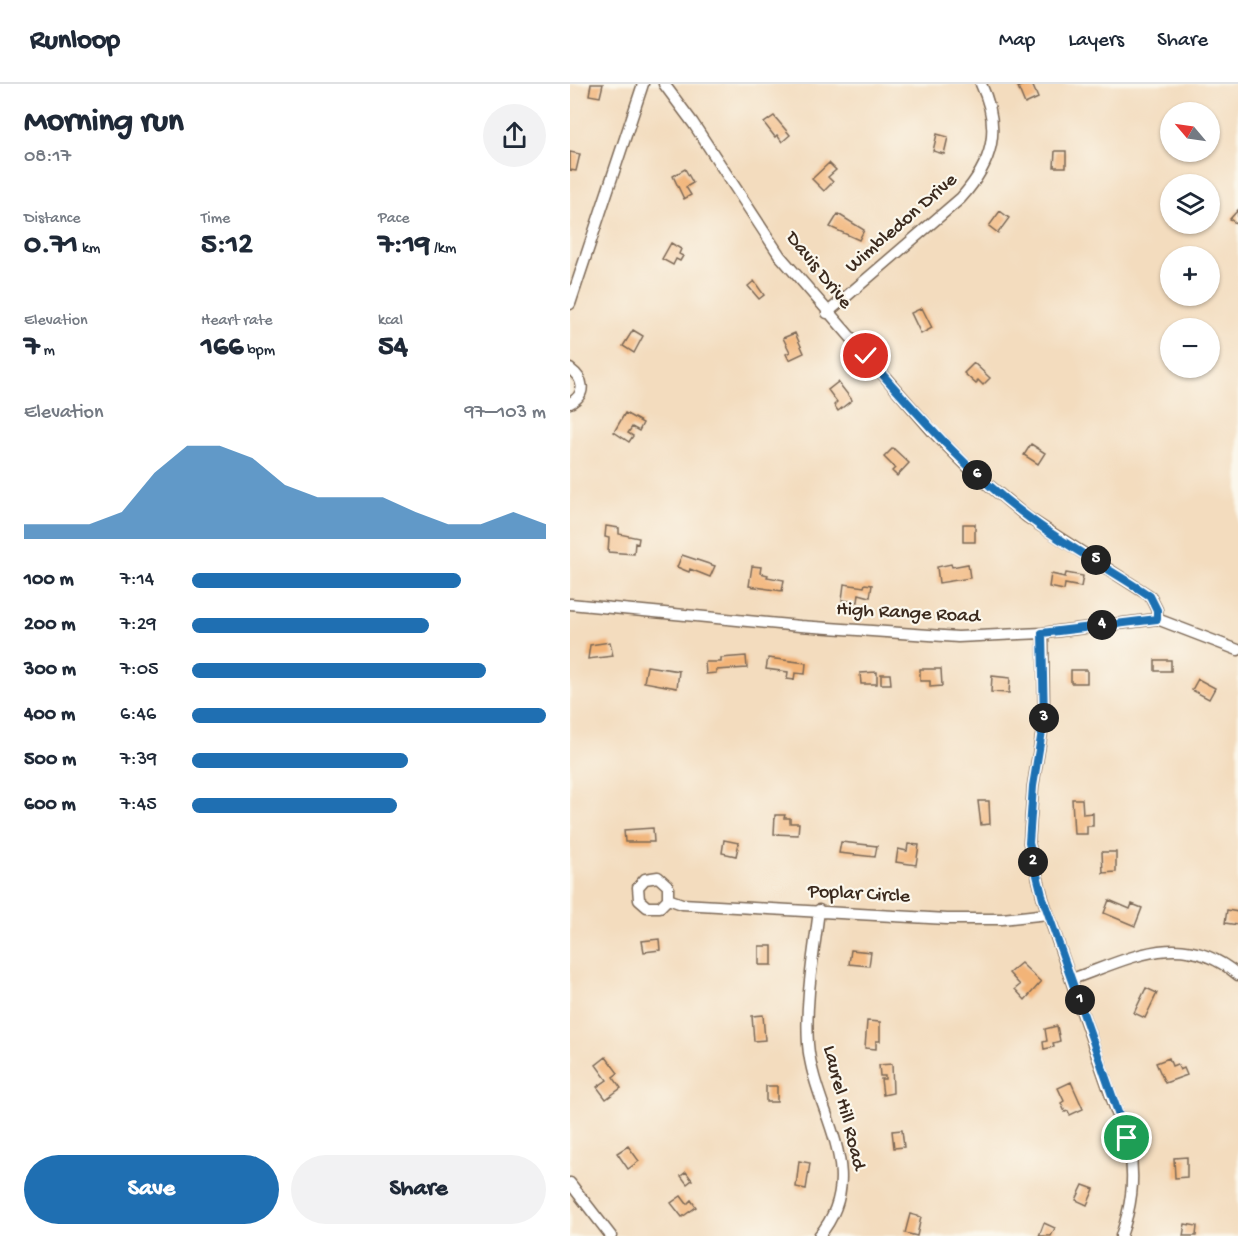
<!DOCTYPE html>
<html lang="en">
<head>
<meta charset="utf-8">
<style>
  body { margin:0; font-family:"Gochi Hand",sans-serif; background:#f2f2f3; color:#1f2937; height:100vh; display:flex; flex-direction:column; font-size:22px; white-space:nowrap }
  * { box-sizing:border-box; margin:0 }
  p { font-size:20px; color:#747a83 }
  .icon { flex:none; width:33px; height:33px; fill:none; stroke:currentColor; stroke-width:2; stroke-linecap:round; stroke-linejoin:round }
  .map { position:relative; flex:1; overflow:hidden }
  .details { display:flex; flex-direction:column; background:#fff; width:570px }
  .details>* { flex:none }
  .needle { width:39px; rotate:299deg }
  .tools { position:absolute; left:590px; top:18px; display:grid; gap:12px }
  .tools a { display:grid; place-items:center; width:60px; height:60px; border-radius:50%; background:#fff; box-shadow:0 2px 4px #0004; font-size:30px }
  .pin { position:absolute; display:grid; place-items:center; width:51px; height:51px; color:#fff; margin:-26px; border:3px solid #fff; border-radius:50%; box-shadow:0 2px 6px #0007 }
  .km { position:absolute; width:30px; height:30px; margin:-15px; border-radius:50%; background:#222; color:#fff; font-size:16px; line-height:30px; text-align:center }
  .round { display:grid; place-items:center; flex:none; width:63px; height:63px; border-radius:32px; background:#f2f2f3 }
  .summary { display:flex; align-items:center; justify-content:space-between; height:102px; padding:0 24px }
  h1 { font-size:33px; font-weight:800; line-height:45px }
  .stats { display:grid; grid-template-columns:repeat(3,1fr); gap:9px; height:102px; padding:6px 24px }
  .stats div { display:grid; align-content:center }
  .stats b { font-size:30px; font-weight:800 }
  .stats small { font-size:16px; font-weight:400 }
  .stats p { font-size:16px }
  .chart { height:168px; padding:12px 24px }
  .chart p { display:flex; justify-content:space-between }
  .chart svg { width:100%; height:108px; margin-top:6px; fill:#1f6fb2; opacity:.7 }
  .cta { display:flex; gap:12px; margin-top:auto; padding:12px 24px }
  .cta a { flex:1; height:69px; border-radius:36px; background:#1f6fb2; color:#fff; font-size:24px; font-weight:800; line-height:69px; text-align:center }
  .cta a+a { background:#f2f2f3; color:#1f2937 }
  ul { padding:0 24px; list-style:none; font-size:20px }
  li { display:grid; grid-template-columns:96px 72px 1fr; align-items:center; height:45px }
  li i { height:15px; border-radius:8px; background:#1f6fb2 }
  header { display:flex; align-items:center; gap:36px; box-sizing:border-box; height:84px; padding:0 30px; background:#fff; border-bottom:2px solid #e0e1e3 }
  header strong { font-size:28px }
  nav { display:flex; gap:33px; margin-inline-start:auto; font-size:21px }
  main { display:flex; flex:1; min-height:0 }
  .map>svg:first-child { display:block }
</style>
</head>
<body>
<header>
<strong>Runloop</strong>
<nav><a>Map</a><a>Layers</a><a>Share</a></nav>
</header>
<main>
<section class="details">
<div class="summary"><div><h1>Morning run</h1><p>08:17</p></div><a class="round"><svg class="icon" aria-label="share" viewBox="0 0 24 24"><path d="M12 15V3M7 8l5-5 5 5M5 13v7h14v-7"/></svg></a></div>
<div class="stats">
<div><p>Distance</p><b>0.71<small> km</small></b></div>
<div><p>Time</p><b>5:12</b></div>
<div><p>Pace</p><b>7:19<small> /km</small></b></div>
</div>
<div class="stats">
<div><p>Elevation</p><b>7<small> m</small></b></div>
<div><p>Heart rate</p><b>166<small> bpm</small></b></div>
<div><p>kcal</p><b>54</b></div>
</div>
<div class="chart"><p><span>Elevation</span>97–103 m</p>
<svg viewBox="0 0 160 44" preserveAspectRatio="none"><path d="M0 44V38L10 38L20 38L30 33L40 17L50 6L60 6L70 11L80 22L90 27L100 27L110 27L120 33L130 38L140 38L150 33L160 38V44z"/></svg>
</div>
<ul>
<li><b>100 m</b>7:14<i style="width:76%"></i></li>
<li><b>200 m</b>7:29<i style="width:67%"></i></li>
<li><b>300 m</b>7:05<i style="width:83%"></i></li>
<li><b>400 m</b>6:46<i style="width:100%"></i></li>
<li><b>500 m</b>7:39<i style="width:61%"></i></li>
<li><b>600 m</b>7:45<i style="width:58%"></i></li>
</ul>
<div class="cta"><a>Save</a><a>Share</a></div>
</section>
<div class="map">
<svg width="668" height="1152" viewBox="0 0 668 1152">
  <rect width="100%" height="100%" fill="#fbf7ec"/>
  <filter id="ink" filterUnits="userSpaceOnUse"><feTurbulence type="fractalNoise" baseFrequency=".0167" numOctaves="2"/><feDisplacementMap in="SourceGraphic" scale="12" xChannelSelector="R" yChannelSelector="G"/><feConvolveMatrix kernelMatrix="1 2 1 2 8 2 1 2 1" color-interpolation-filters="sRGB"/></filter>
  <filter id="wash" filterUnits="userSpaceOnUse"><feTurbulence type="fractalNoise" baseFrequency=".008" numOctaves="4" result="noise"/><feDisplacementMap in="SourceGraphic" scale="24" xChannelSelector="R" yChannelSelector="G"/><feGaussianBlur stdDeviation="1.35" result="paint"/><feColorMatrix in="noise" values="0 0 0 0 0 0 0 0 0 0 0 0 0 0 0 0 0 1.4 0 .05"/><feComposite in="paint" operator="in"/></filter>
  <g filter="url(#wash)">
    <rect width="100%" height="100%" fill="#f3dcbe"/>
    <g id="blocks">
      <path fill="#f2b478" d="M21,0H33L30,13L19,11Z
        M455,0H462L468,14L455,20L448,3Z
        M622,20L624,28H612L610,23Z
        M204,32L220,51L212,58L207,51L205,53L194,39Z
        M367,50L378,53L374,70L363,67Z
        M485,67H496V83H484Z
        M0,68L10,70L6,87L0,86Z
        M259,79L266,86L258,93L263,98L254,107L242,95Z
        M115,85L123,99L116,103L121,111L114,115L103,92Z
        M668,126V141L660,135Z
        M430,127L439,134L428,149L419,142Z
        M268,130L294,146L289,156L260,143Z
        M101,159L111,165L109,170L113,172L110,177L106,175L103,181L92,175Z
        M184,197L194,211L189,215L178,202Z
        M352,224L362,244L351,250L341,229Z
        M63,246L73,252L64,269L53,262Z
        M225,249L234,269L219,276L216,270L220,268L213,254Z
        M404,279L420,294L413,301L408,296L406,300L394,289Z
        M268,298L282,316L268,327L264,321L267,318L258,306Z
        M55,329L73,339L69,347L62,343L58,349L63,352L59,358L44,348Z
        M461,360L475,369L468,380L454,371Z
        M323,364L339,379L327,392L322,387L325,384L314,373Z
        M393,440H405V458H393Z
        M36,442L49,444V450L69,454L68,460L65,459L64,470L38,468L39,454L35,453Z
        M112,471L145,482L140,493L120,485L119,488L107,483Z
        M381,480L382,483L398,480L400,494L369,499L367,483Z
        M182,482L191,483L190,489L198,491L197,493L214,496L212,507L179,502Z
        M496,489L513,492L511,503L495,500L494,506L479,503L481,490L495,493Z
        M274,500L294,503L295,500L302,501L300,513L289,510L288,518L272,516Z
        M40,558L43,572L18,575L20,561Z
        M176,572L177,584L146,586V589L136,590L135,578H151V574Z
        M198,574L236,579L235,590L225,589L224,596L217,595L218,588L196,585Z
        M585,576H601V587H585Z
        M77,582L109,587L107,604L74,598Z
        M350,585H371L372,602L360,603V597H350Z
        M501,586H517V599H501Z
        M307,588V600H291L290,589Z
        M311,590H320L321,600H311Z
        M422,592L440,594L439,609L421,608Z
        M628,595L645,604L639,615L622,606Z
        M502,715H512L513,730L523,729V742H517V750H504Z
        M408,717H419L420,740L411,741Z
        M205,731H215L214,734H220V739H229L228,751L204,750Z
        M83,744L84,758H55L54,746Z
        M154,756L169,759L166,772L152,769Z
        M271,758L307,762L305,773L269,769Z
        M338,760L349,761L346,781L326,778L328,765L337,767Z
        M532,768H546V788L533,789Z
        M539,816L560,825L562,820L572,824L565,842L534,829Z
        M657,826L668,828V841L655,839Z
        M89,855L90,866L74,868L72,857Z
        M189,862H202V881H189Z
        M281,866L301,868L299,882L279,880Z
        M451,879L471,898L455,916L445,905L450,901L439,889Z
        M576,904L587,909L575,934L564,929Z
        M193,931L195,956L184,957L182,932Z
        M297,937L310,938V957H306V965L295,964Z
        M487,942L490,957L483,959L484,963L474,965L473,958L477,957L475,945Z
        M36,973L48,989L43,993L51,1004L36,1015L27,1003L37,996L26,981Z
        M599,974L602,982L607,980L610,986L614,984L617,991L595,999L586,979Z
        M322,980L323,1009L313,1011L311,995H315V992H310L309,981Z
        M501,998L513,1025L500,1031L498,1027L495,1028L491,1019L494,1017L488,1004Z
        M196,1002H207V1018H196Z
        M332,1046L334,1063L324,1064L322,1047Z
        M58,1062L69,1077L58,1085L47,1069Z
        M617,1073V1093L605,1094L604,1074Z
        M229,1077L240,1079L236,1105L226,1103Z
        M116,1088L122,1096L117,1100L111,1092Z
        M513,1101L524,1105L517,1121L506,1116Z
        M111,1112L117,1120L121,1116L126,1123L112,1133L101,1119Z
        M340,1130L351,1133L347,1152L335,1149Z
        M474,1139L485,1144L481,1152H469Z
        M615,1140L627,1142L626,1152H613Z"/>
    </g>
  </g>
  <g filter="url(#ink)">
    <use href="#blocks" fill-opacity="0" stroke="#7b6856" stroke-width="1.5"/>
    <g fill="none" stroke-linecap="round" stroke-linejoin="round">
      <defs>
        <path id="minor" d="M94,0L123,39L210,172L363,348L403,388L457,433L580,512L587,526V535
          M0,220L73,0
          M257,229L391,114C423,78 432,45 411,0
          M0,285C14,295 17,310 0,319
          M0,520L230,542L388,553L473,549L587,535L668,566
          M473,549L474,635L463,702L459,759L473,815L560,1067C565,1097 561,1123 551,1152
          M98,815L90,823H77L69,816L68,803L75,795L88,793L98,802V815L112,820L377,835H432L478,830
          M249,826C244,869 235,916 238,960C243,1028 302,1088 249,1152
          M502,895C561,874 612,844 668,891
          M0,1099L41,1152"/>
      </defs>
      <use href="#minor" stroke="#7b6856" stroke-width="13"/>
      <use href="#minor" stroke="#fff" stroke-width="10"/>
    </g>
  </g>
  <g fill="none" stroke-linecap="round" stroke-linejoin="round" filter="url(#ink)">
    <defs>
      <path id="route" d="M296,272C347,329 396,387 458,433C496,462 540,485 580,512L587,526V535L472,549L474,635L463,702L459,759L473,815L557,1054"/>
    </defs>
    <use href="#route" stroke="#fff" stroke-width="12"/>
    <use href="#route" stroke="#1f6fb2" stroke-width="8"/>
  </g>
  <g text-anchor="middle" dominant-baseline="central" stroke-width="4.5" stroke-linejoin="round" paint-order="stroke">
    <g font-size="20" fill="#3b2a1e" stroke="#fbf7ec">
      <text transform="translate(332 140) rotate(-41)">Wimbledon Drive</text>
      <text transform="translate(248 187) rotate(51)">Davis Drive</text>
      <text transform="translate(338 530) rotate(3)">High Range Road</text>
      <text transform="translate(289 811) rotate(3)">Poplar Circle</text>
      <text transform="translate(273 1024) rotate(76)">Laurel Hill Road</text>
    </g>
  </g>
</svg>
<div class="tools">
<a><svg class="needle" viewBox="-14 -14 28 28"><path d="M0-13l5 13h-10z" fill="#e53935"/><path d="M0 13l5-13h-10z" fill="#747a83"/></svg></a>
<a><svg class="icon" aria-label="layers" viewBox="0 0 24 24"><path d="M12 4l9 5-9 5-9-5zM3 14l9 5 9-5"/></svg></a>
<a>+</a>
<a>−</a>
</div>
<div class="pin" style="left:557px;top:1054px;background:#1e9e55"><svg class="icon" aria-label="arrive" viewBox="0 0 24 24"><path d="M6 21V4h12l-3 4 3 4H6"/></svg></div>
<div class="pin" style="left:296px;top:272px;background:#d93025"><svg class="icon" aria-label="check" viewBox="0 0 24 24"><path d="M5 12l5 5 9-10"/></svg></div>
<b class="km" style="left:510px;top:916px">1</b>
<b class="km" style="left:463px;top:778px">2</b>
<b class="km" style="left:474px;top:634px">3</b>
<b class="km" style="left:532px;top:541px">4</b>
<b class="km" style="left:526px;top:476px">5</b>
<b class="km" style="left:407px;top:391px">6</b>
</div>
</main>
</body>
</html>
